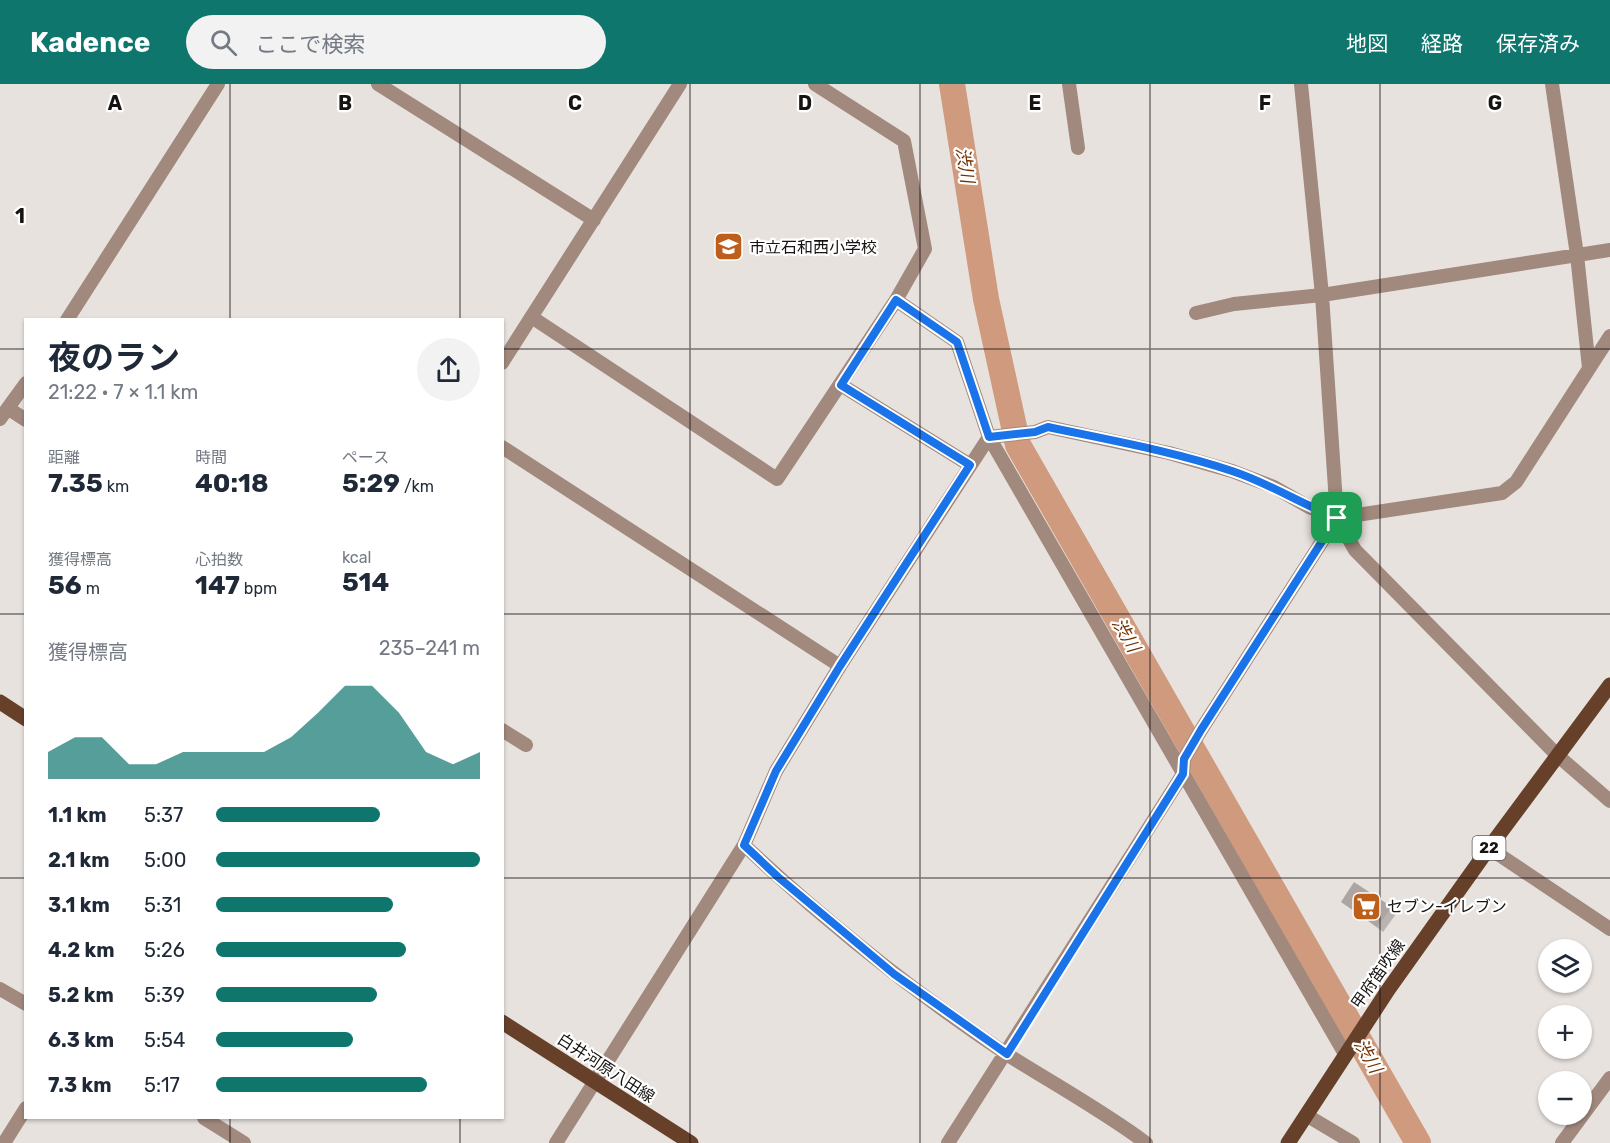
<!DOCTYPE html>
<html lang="ja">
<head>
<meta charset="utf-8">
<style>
  body { margin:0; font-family:Rubik,"Noto Sans JP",sans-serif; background:#f2f2f3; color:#1f2937; height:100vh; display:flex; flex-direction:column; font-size:22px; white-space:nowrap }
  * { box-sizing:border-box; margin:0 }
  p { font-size:20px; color:#747a83 }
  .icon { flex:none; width:33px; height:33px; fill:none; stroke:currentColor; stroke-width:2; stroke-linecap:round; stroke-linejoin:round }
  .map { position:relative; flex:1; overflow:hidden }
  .sheet { position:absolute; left:24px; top:234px; width:480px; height:801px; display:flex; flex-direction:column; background:#fff; border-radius:0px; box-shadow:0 2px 4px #0004 }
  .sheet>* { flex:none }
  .fabs { position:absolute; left:1538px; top:855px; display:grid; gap:12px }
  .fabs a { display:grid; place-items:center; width:54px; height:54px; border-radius:50%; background:#fff; box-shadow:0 2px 4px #0004; font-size:30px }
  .pin { position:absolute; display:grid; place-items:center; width:51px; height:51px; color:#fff; margin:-26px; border-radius:12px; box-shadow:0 3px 9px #0006 }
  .round { display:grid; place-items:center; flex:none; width:63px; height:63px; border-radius:32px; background:#f2f2f3 }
  .overview { display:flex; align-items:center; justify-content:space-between; height:102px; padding:0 24px }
  h1 { font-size:33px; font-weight:700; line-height:45px }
  .stats { display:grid; grid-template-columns:repeat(3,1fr); gap:9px; height:102px; padding:6px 24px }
  .stats div { display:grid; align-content:center }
  .stats b { font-size:26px; font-weight:700 }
  .stats small { font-size:16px; font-weight:400 }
  .stats p { font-size:16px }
  .chart { height:168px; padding:12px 24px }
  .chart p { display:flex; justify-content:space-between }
  .chart svg { width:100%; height:108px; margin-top:6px; fill:#0f766e; opacity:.7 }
  ul { padding:0 24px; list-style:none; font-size:20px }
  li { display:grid; grid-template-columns:96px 72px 1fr; align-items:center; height:45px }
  li i { height:15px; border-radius:8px; background:#0f766e }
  header { display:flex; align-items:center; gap:36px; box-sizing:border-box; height:84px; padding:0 30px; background:#0f766e; color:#fff }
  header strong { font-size:28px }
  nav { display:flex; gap:33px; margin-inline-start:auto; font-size:21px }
  .search { width:420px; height:54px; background:#f2f2f3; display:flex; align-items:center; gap:15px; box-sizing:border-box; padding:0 21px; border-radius:33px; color:#747a83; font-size:22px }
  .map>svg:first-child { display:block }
</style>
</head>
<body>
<header>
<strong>Kadence</strong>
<div class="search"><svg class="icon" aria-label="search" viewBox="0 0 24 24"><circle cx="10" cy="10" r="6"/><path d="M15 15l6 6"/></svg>ここで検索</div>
<nav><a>地図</a><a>経路</a><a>保存済み</a></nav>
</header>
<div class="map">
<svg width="1610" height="1059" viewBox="0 0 1610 1059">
  <rect width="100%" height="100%" fill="#e8e2de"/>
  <path fill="#0003" d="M1343,818L1391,824L1396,830L1383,848Z"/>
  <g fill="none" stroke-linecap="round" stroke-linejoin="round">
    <path stroke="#cf9a7d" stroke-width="26" d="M952,0L986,215L1018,361L1418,1059"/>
  </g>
  <path fill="#aca5a2" d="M1354,798L1392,823L1377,843L1341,818Z"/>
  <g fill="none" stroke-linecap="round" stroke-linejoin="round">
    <path stroke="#a1897d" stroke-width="14" d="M378,0L594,136
      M1069,0L1078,64
      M1301,0L1322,211L1337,434L1355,466L1557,671L1610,717
      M1552,0L1577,171L1589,284
      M896,216L957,258L989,353L1345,970
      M1196,229L1234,220L1322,211L1610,166
      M533,234L777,395L896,216L925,165L904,57L815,0
      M67,236L218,0
      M502,279L680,0
      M841,301L970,381
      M9,325L26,336
      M0,335L26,299
      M989,353L1035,348L1048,343L1169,369L1232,387L1274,403L1309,423L1337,434L1502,409L1516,398L1610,252
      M502,363L840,582
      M502,646L526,661
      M744,761C826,838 915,909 1008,971C1054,1000 1103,1027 1146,1059
      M1489,764L1610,845
      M0,905L26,920
      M1306,1031L1353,1059
      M204,1034L244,1059
      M4,1059L26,1024
      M556,1059L744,761L776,687L840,582L989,353
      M948,1059L1183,690L1184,675L1201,646L1337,434
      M1562,1059L1610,994"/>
    <path stroke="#67402a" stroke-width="15" d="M0,618L26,635
      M502,938L691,1059
      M1288,1059L1388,906L1489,764L1610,601"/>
  </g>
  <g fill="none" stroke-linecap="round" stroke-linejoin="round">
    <defs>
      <path id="route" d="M896,216L957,258L989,353L1035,348L1048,343C1109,356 1172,367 1232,387C1269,399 1301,420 1337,434L1201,646L1184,675L1183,690L1007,970L894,890L778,793L744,761L776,687L840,582L970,381L841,301Z"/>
    </defs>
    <use href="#route" stroke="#fff" stroke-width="12"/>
    <use href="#route" stroke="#1a73e8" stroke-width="8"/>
  </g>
  <path fill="none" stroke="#161312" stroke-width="1.5" stroke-opacity="0.55" d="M230,0V236M460,0V236M690,0V1059M920,0V1059M1150,0V1059M1380,0V1059M0,265H26M502,265H1610M0,530H26M502,530H1610M0,794H26M502,794H1610M230,1034V1059M460,1034V1059"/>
  <defs>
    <symbol id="school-square" viewBox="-11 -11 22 22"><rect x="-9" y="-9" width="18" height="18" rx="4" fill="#be5e1b" stroke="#fff"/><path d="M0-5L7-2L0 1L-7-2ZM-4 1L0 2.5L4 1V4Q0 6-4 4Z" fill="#fff"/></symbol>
    <symbol id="supermarket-square" viewBox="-11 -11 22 22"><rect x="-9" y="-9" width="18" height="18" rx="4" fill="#be5e1b" stroke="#fff"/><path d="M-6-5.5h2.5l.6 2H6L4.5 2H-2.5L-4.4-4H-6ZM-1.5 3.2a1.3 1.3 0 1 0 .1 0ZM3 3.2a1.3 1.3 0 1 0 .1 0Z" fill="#fff"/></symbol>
  </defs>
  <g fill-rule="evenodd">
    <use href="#school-square" x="712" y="146" width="33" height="33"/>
    <use href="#supermarket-square" x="1350" y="806" width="33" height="33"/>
  </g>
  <g text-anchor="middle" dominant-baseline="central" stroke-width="4.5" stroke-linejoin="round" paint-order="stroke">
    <rect fill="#fff" stroke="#5c5a59" stroke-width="1.5" x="1472.5" y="752" width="33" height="24" rx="4.5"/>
    <g font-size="15" font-weight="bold" fill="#161312">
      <text x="1489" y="764">22</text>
    </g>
    <g font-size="16" fill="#161312" stroke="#fff" text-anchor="start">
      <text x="749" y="163">市立石和西小学校</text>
      <text x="1387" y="822">セブン-イレブン</text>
    </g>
    <g font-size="16" fill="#161312" stroke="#fff">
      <text transform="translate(1378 890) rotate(-55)">甲府笛吹線</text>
      <text transform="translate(606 984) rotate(33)">白井河原八田線</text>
    </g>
    <g font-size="18" font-style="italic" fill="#713100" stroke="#fff">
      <text transform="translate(965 81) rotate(81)">渋川</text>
      <text transform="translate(1126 551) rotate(60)">渋川</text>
      <text transform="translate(1368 972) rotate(60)">渋川</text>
    </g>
  </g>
  <g font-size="20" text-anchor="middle" font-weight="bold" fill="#161312" stroke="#fff" stroke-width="4.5" stroke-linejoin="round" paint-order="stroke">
    <text x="115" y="26">A</text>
    <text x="345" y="26">B</text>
    <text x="575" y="26">C</text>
    <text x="805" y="26">D</text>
    <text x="1035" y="26">E</text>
    <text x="1265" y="26">F</text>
    <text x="1495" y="26">G</text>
    <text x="20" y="139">1</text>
  </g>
</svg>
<div class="fabs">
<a><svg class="icon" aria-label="layers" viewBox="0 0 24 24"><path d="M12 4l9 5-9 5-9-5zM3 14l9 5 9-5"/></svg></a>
<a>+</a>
<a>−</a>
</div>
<div class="pin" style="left:1337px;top:434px;background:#1e9e55"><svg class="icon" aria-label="arrive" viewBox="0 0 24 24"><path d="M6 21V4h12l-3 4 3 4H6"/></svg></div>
<section class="sheet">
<div class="overview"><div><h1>夜のラン</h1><p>21:22 · 7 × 1.1 km</p></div><a class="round"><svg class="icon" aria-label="share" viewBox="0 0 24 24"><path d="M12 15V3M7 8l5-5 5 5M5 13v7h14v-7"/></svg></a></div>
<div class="stats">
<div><p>距離</p><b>7.35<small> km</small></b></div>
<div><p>時間</p><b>40:18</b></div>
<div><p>ペース</p><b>5:29<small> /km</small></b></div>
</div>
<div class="stats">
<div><p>獲得標高</p><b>56<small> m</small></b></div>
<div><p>心拍数</p><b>147<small> bpm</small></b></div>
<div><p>kcal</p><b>514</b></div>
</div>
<div class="chart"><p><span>獲得標高</span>235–241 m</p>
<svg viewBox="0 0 160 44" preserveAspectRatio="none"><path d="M0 44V33L10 27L20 27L30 38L40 38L50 33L60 33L70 33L80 33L90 27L100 17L110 6L120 6L130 17L140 33L150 38L160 33V44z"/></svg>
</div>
<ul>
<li><b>1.1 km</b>5:37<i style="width:62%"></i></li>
<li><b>2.1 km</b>5:00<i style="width:100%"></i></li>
<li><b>3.1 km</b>5:31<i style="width:67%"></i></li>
<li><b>4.2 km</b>5:26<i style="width:72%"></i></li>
<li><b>5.2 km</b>5:39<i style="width:61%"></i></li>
<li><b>6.3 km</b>5:54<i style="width:52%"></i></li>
<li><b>7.3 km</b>5:17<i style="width:80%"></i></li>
</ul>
</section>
</div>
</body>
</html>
